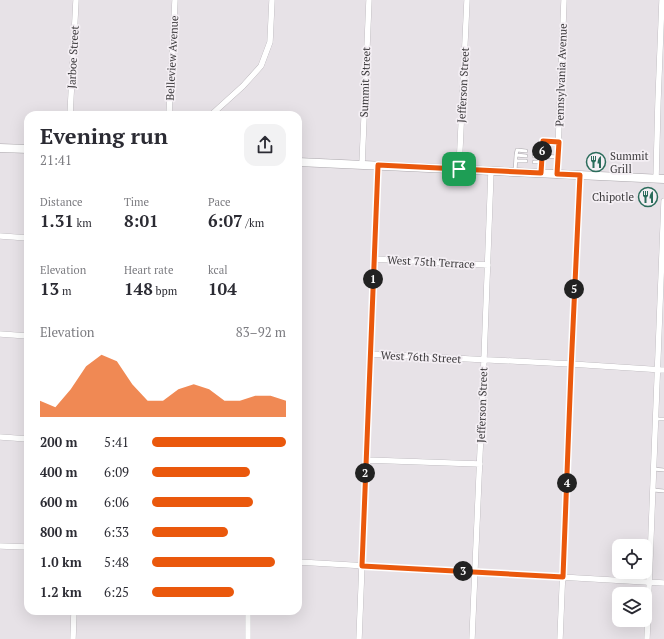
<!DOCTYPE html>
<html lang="en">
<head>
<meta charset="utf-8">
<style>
  body { margin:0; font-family:"PT Serif",serif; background:#f2f2f3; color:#2b2b33; height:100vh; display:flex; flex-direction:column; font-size:15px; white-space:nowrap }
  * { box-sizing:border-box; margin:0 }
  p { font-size:13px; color:#7c7c81 }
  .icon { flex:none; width:22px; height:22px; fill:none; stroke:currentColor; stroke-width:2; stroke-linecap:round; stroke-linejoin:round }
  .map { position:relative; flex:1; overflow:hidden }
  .drawer { position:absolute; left:24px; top:111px; width:278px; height:504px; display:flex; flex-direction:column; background:#fff; border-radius:12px; box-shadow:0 4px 16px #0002 }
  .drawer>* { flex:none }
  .buttons { position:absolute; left:612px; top:539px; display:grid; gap:8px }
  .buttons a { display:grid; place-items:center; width:40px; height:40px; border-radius:8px; background:#fff; box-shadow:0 4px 16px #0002; font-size:20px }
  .pin { position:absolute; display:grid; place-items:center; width:34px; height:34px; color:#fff; margin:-17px; border-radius:8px; box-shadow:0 2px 6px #0006 }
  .km { position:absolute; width:20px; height:20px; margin:-10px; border-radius:50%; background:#222; color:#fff; font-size:11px; line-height:20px; text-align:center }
  .round { display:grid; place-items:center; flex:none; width:42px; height:42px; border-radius:12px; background:#f2f2f3 }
  .overview { display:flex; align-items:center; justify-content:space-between; height:68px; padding:0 16px }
  h1 { font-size:22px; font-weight:700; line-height:30px }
  .metrics { display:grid; grid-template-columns:repeat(3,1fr); gap:6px; height:68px; padding:4px 16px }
  .metrics div { display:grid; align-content:center }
  .metrics b { font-size:17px; font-weight:700 }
  .metrics small { font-size:11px; font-weight:400 }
  .metrics p { font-size:11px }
  .chart { height:112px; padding:8px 16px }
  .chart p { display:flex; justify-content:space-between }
  .chart svg { width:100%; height:72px; margin-top:4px; fill:#ea580c; opacity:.7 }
  ul { padding:0 16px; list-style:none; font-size:13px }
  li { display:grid; grid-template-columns:64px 48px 1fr; align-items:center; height:30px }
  li i { height:10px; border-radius:5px; background:#ea580c }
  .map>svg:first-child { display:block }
</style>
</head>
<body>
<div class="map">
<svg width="664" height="639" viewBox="0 0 664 639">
  <rect width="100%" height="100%" fill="#e7e2e7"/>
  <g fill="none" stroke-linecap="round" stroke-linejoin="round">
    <defs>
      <path id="lane" d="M534,151H542
        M516,155L517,150L526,151
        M534,156H542L541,172
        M558,157L542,156L543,141L558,142
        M516,161H526
        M534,162H542
        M515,172L516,155L526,156
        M655,419H664
        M653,469L664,470
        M653,490L664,491"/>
      <path id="street" d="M70,115L76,0
        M169,115L175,0
        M211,115L243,86L261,66L270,42L272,0
        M362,165L369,0
        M459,169L467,0
        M557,174L564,0
        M656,179L658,101L662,0
        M0,236L28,238
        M374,259L488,265
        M0,334L28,336
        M370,354L571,364L664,370
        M0,437L28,439
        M366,460L480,464
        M0,546L28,547
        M298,562L664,583
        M73,639L74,611
        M248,639V611
        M359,639L378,165
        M472,639L484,360L491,171
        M560,639L571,370L580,175
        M647,639L664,201"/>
      <path id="secondary" d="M0,148L28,149
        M298,162L664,179"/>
    </defs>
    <use href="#lane" stroke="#aba7ac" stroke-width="4"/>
    <use href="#street" stroke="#aba7ac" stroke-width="6"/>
    <use href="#secondary" stroke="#aba7ac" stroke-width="9"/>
    <use href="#lane" stroke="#fff" stroke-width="3"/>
    <use href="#street" stroke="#fff" stroke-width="5.5"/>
    <use href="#secondary" stroke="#fff" stroke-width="8"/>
  </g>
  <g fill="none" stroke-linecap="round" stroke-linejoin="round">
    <defs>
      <path id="route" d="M543,141L559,142L557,174L580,175L571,370L563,577L362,566L378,165L541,173Z"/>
    </defs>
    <use href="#route" stroke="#fff" stroke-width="8"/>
    <use href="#route" stroke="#ea580c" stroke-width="5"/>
  </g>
  <defs>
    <symbol id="restaurant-ring" viewBox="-11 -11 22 22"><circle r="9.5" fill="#f4eff4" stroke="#2b6c5b" stroke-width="1.5"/><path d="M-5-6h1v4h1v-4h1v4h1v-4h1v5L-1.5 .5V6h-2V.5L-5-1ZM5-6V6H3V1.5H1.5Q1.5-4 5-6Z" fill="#2b6c5b"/></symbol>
  </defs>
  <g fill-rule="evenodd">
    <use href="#restaurant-ring" x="585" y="151" width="22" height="22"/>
    <use href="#restaurant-ring" x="637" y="186" width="22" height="22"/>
  </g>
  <g text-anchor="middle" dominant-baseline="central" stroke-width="3.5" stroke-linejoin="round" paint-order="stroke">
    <g font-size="11" fill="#3c3a3c" stroke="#f4eff4">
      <text transform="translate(73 57) rotate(-87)">Jarboe Street</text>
      <text transform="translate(172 58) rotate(-87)">Belleview Avenue</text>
      <text transform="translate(561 75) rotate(-88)">Pennsylvania Avenue</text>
      <text transform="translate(365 82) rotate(-88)">Summit Street</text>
      <text transform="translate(463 85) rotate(-87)">Jefferson Street</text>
      <text transform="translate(431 262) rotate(3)">West 75th Terrace</text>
      <text transform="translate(421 357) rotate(3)">West 76th Street</text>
      <text transform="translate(482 405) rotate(-88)">Jefferson Street</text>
    </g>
    <g font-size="11" fill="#3c3a3c" stroke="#f4eff4" text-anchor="start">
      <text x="610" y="156">Summit<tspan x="610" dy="13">Grill</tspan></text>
      <text x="634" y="197" text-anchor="end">Chipotle</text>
    </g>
  </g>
</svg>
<div class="buttons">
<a><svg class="icon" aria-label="locate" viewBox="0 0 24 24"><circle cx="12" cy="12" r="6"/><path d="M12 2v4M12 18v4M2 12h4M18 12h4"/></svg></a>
<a><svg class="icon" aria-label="layers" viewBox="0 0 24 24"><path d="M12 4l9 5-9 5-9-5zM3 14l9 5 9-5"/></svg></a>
</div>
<div class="pin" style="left:459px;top:169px;background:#1e9e55"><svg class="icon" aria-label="arrive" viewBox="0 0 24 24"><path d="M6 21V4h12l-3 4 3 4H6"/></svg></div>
<b class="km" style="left:373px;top:279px">1</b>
<b class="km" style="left:365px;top:473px">2</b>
<b class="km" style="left:463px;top:571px">3</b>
<b class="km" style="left:567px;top:483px">4</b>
<b class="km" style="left:574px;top:289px">5</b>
<b class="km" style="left:542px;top:151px">6</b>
<section class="drawer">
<div class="overview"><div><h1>Evening run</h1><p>21:41</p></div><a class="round"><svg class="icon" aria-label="share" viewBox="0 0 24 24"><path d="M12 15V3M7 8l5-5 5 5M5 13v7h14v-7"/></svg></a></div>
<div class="metrics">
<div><p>Distance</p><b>1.31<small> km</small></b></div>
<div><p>Time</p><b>8:01</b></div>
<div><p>Pace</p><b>6:07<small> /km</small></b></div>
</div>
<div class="metrics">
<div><p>Elevation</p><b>13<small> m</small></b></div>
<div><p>Heart rate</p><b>148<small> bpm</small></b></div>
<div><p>kcal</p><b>104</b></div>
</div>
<div class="chart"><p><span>Elevation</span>83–92 m</p>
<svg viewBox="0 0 160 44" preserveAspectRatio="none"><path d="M0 44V34L10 38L20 27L30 13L40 6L50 10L60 24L70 34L80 34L90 27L100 24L110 27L120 34L130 34L140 31L150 31L160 34V44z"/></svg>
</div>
<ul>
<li><b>200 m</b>5:41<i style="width:100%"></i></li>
<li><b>400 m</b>6:09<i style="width:73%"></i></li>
<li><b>600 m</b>6:06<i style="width:75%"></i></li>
<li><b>800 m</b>6:33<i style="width:57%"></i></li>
<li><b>1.0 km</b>5:48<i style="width:92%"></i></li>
<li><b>1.2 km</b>6:25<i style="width:61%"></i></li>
</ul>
</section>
</div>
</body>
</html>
